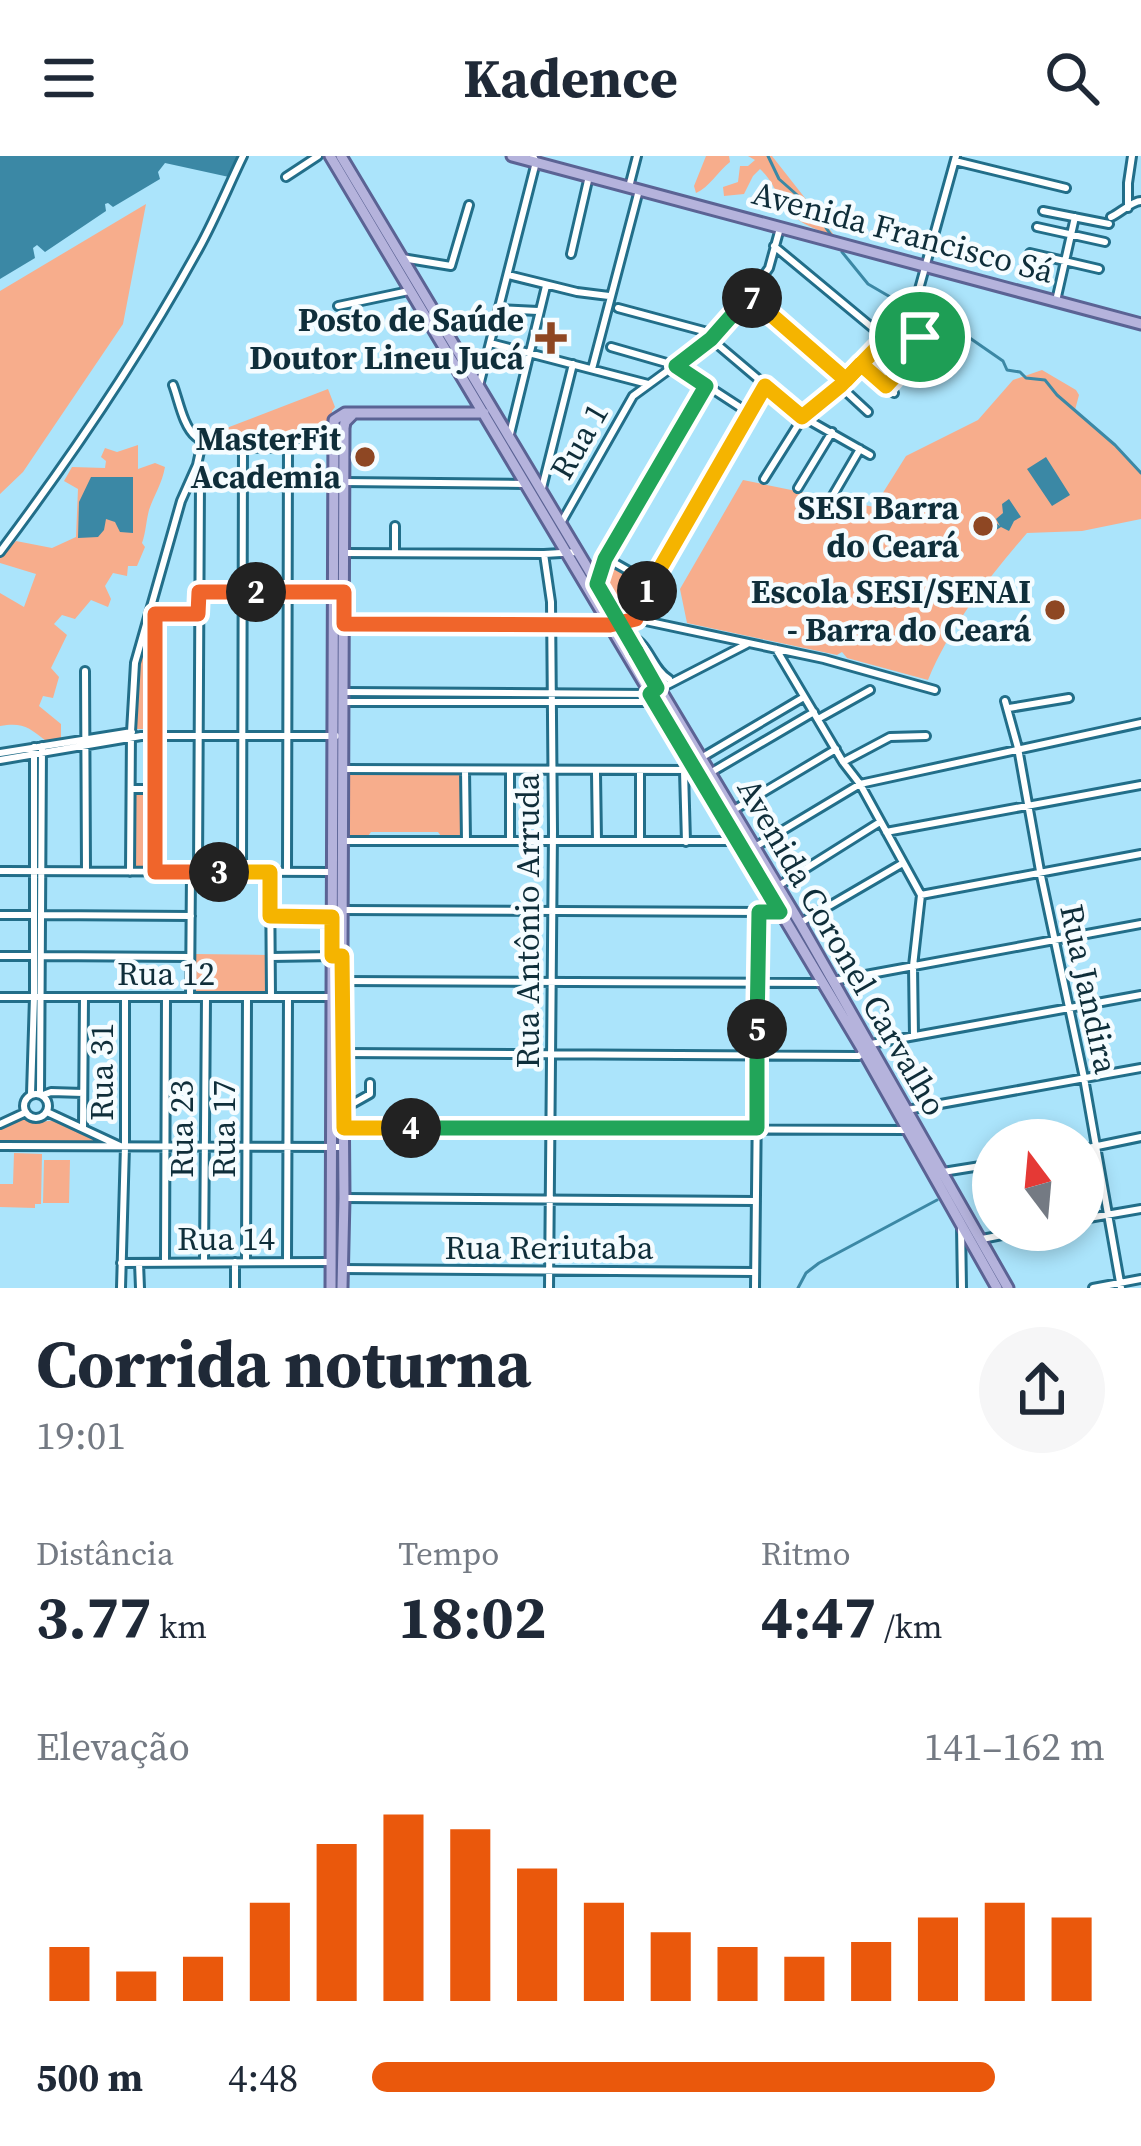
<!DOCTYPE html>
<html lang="pt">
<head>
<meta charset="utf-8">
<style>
  body { margin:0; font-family:"Source Serif 4",serif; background:#f6f6f7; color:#1f2937; height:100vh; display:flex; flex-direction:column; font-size:45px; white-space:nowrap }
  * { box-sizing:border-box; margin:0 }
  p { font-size:39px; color:#747a83 }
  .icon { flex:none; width:66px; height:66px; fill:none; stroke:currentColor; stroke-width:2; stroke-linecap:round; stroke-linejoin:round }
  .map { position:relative; height:1132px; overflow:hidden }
  .details { display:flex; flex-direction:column; background:#fff; flex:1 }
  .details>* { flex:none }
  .needle { width:78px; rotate:344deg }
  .tools { position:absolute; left:972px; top:963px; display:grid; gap:24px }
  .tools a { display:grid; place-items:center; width:132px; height:132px; border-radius:50%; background:#fff; box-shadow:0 6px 18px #0003; font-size:60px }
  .pin { position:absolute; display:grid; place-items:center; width:102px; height:102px; color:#fff; margin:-51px; border:6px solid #fff; border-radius:50%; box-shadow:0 3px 12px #0007 }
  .km { position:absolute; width:60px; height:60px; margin:-30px; border-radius:50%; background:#222; color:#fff; font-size:33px; line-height:60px; text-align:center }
  .round { display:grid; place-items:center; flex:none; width:126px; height:126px; border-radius:63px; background:#f6f6f7 }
  .headline { display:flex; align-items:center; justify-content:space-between; height:204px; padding:0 36px }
  h1 { font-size:66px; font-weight:700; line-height:90px }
  .metrics { display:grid; grid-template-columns:repeat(3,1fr); gap:18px; height:204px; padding:12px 36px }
  .metrics div { display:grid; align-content:center }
  .metrics b { font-size:60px; font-weight:700 }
  .metrics small { font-size:33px; font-weight:400 }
  .metrics p { font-size:33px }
  .chart { height:336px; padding:24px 36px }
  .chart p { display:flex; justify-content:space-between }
  .chart svg { width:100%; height:216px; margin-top:12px; stroke:#ea580c; stroke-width:6 }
  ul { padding:0 36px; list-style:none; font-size:39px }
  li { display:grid; grid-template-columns:192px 144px 1fr; align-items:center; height:90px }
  li i { height:30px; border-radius:15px; background:#ea580c }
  header { display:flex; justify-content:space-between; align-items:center; height:156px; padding:0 36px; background:#fff; font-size:54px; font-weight:700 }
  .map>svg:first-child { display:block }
</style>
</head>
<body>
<header><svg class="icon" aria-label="menu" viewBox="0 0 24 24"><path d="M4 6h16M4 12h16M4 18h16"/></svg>Kadence<svg class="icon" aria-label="search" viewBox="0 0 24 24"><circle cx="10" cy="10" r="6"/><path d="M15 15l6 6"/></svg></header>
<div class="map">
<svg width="1141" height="1132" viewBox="0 0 1141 1132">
  <rect width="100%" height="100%" fill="#abe4fb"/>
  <path fill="#f7ad8c" d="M706,0H729L730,6C718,15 709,32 696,37L694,30Z
    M748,0H772L834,79C815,74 793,65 782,47C775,34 771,23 760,13L753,20L744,38L724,40L723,31L738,26L740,10H748L755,4Z
    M146,48L123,168L23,316L0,338V135Z
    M1042,214L1076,234L1079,239L1075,254L1115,289L1141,317V363L1082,375L1027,377C990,420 950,470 928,524L847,502L842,496L837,499L687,467L680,433L743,324L874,351L906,300L978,264L1013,224Z
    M328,233L335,251L332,255L330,286L204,284L203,281Z
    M138,289V313L155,307L165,311C162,328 154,339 149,354C146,365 146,376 142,387L145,391L137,410H128L127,420L113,417L105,430L111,443L108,451L91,444L75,463L62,459L54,468L67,479L51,512L59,521L53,542L43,540L39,550L61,568V582L46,585C29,571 22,566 0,570V437L24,451L36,418L0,407V401L16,385L52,392L76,381L78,333L64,325L72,311L105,312L106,305L101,301L105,292L117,296Z
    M613,410L643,429L629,453L613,448L604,432L610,412Z
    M153,467L152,573H137L135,568L139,509Z
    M350,618H460L463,622V676L460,680H441L438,676H371L368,680H346V622Z
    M134,636L152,637L151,711L134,710Z
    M195,798L268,799V839L196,838Z
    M23,962L39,966L57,964L101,987L0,986V972Z
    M14,997L42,998L41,1048H35V1052L0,1051V1028H13Z
    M44,1004H70L69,1047H43Z"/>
  <path fill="#3b88a5" d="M0,0H237L229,21L165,7L158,16L160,23L113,51L108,47L105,48L106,55L45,96L37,89L33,92L35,102L0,123Z
    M1046,301L1070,339L1052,350L1027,313Z
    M91,321H133V377L120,376L115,366L106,363L104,374L98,381L78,382L79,346Z
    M1009,343L1021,361L1014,365L1009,375L1001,371L988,379L985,374H973L970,369L986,358L1000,370L996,363L1003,357L1002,348Z"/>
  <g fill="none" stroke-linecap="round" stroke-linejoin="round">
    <path stroke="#3b88a5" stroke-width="3" d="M768,0L779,23L813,53L833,82
      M842,96L868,128L892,142L917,161L951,169L1003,205L1007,214L1020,216L1026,222L1045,224L1057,239L1115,289L1141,317
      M798,1132L806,1117L819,1107L937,1044"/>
    <defs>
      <path id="minor" d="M955,5L1066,32
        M286,21L318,0
        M629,31L637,0
        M1128,52V27L1132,0
        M1043,55L1109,68
        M1111,61C1120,57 1132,45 1141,45
        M1037,71L1105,86
        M774,90L886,183
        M1030,97L1099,113
        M571,98L589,20
        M402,102L451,110L469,49
        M508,119L577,136L609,140
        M749,140L846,224
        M1056,145L1075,61
        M338,150L409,135
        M618,152L715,178
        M500,153L538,155
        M711,183L803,261L870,299
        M490,187L648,228
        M611,191L677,210L749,257
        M375,209L450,200
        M861,209L894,237
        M592,213L639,34
        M480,226L536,6L533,0
        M173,229C179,245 183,270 196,281C214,298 309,290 336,290
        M840,230L868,256
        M886,230L923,188L920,181L900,168
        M510,278L546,130
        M764,323L803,261L861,209L907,159L916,144L956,0
        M344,326L524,328
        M542,332L573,208
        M798,332L832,276
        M832,341L860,293
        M561,367L633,240L711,183L749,140L769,112L780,72
        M0,396C72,300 141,198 199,92C215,63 228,31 243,0
        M344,397L544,398L578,396
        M395,397V370
        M544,398L551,446L553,675L549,1132
        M606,402L652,428
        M598,426L606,402L706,229
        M199,436H334
        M614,453L630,456L635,454L651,464
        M154,458L198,459
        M636,463L635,454L765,230
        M344,468L604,469L620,468L636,463L824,503L935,534
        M632,481C650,489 652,513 669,523
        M776,493L843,606L860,628L921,739L913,810L914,880
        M85,515L86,715
        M344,536L650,538L747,488
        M1005,545L1018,592L1040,715L1084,922L1121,1132
        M344,546H653
        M1009,552L1069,542
        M818,563L870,534
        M0,597L132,576
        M701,602L804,541
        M0,604L141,580H336
        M843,606L890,581L926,580
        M343,613L695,614
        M465,614L466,685
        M510,614V685
        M684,615L686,686
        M596,617L597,685
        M710,617L814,556
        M131,633H154
        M732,655L836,593
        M886,676L1141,629
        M342,685H737
        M640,685V615
        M755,691L860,628L1141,567
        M0,715L332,716
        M130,716L131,576L135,507L181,345L197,309L202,286
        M155,716V458
        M198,716L200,325L198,312
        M242,716L243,291
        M270,716L271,841
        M287,716L288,290
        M778,730L880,666
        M921,739L1141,698
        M343,754L780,756
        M0,759H34
        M42,759L191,760
        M270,760L332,761
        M800,767L903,707
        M0,800H34
        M41,800L190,801
        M271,801L333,800
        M342,825L822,827
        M833,825L1141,768
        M0,841H332
        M190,841L191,716
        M344,897L859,900L871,888L1141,839
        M24 950a12 12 0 1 1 24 0a12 12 0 1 1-24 0Z
        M31,938L34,841V591
        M40,938L42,590
        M43,939L51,936L83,937
        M343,948L354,947L370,938V927
        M907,954L1141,912
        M47,956L120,990
        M0,968L24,957
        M83,972L84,841
        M344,972L906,974L910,972
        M0,990L344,991
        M1083,993L1141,981
        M943,1016L993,1008
        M346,1042L756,1045
        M1083,1063L1141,1053
        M961,1070L962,1132
        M982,1083L1028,1074
        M165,1106L166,841
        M204,1106L206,841
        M246,1106L247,841
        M287,1106L288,841
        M121,1107L332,1106
        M139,1107L140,1132
        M342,1113L755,1116
        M121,1132L125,990V841
        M235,1132V1106
        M755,1132L759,756
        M1093,1132L1141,1123"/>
      <path id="major" d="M330,0L861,891L997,1132
        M341,0L800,767L1008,1132
        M512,0L1141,168
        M331,1132L334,264L345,257H484
        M342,1132L344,1042L342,800L344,272L345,266L352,259"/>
    </defs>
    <use href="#minor" stroke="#226e89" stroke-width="12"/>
    <use href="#major" stroke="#5b6394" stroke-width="15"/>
    <use href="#minor" stroke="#fff" stroke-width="6"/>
    <use href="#major" stroke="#b5b3dc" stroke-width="9"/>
  </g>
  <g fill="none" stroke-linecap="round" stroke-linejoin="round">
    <defs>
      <path id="split-1" d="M647,435L765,230L802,261L840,230L900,168L920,181"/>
      <path id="split-2" d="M256,436H344V468L610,469L636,463L635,454L647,435"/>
      <path id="split-3" d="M219,716H155V458H198L199,436H256"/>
      <path id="split-4" d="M219,716H270V760L332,761V800H342L344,972H411"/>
      <path id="split-5" d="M411,972H757V873"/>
      <path id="split-6" d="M636,495L657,532L650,538L780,756H759L757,873"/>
      <path id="split-7" d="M636,495L597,428L605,403L706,230L676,210L711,183L749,140L752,142"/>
      <path id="split-8" d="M752,142L846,224L861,208L886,230L922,191L920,181"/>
    </defs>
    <use href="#split-1" stroke="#fff" stroke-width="24"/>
    <use href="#split-2" stroke="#fff" stroke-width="24"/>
    <use href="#split-3" stroke="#fff" stroke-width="24"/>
    <use href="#split-4" stroke="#fff" stroke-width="24"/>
    <use href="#split-5" stroke="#fff" stroke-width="24"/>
    <use href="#split-6" stroke="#fff" stroke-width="24"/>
    <use href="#split-7" stroke="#fff" stroke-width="24"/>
    <use href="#split-8" stroke="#fff" stroke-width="24"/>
    <use href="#split-1" stroke="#f5b400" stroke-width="15"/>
    <use href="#split-2" stroke="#f0652b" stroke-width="15"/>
    <use href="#split-3" stroke="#f0652b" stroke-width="15"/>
    <use href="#split-4" stroke="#f5b400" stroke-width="15"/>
    <use href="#split-5" stroke="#22a559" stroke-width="15"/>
    <use href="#split-6" stroke="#22a559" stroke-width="15"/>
    <use href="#split-7" stroke="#22a559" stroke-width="15"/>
    <use href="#split-8" stroke="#f5b400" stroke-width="15"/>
  </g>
  <g fill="#8e4723" stroke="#f5fcff" stroke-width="4.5">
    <path d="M545 164h12v12h12v12h-12v12h-12v-12h-12v-12h12z"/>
    <circle cx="365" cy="301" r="12"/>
    <circle cx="983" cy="370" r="12"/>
    <circle cx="1055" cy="454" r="12"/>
  </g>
  <g text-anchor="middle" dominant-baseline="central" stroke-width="9" stroke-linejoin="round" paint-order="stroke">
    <g font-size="33" fill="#0f2e3a" stroke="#f5fcff">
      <text transform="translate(903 76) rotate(15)">Avenida Francisco Sá</text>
      <text transform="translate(579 285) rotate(-60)">Rua 1</text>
      <text transform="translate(527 765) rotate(-90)">Rua Antônio Arruda</text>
      <text transform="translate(842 791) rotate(60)">Avenida Coronel Carvalho</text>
      <text x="166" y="817">Rua 12</text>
      <text transform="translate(1089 833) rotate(78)">Rua Jandira</text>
      <text transform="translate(101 916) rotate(-90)">Rua 31</text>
      <text transform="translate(181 973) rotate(-90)">Rua 23</text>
      <text transform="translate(223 973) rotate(-90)">Rua 17</text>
      <text x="226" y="1082">Rua 14</text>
      <text x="549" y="1091">Rua Reriutaba</text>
    </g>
    <g font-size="33" font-weight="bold" fill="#0f2e3a" stroke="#f5fcff" text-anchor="end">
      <text x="524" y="163">Posto de Saúde<tspan x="524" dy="38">Doutor Lineu Jucá</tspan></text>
      <text x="341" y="282">MasterFit<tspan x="341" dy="38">Academia</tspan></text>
      <text x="959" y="351">SESI Barra<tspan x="959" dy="38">do Ceará</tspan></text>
      <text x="1031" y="435">Escola SESI/SENAI<tspan x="1031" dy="38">- Barra do Ceará</tspan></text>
    </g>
  </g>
</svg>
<div class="tools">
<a><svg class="needle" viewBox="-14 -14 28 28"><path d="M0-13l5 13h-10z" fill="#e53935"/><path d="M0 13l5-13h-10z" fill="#747a83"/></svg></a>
</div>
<div class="pin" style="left:920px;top:181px;background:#1e9e55"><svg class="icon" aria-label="arrive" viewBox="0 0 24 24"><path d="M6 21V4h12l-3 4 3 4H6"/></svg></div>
<b class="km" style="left:647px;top:435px">1</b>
<b class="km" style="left:256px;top:436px">2</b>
<b class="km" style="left:219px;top:716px">3</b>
<b class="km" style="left:411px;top:972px">4</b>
<b class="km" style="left:757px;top:873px">5</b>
<b class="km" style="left:752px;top:142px">7</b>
</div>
<section class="details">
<div class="headline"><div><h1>Corrida noturna</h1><p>19:01</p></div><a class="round"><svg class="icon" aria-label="share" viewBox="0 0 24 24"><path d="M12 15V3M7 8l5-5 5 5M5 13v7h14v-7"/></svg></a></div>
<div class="metrics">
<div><p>Distância</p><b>3.77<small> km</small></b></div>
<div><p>Tempo</p><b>18:02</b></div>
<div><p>Ritmo</p><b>4:47<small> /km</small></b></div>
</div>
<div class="chart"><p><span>Elevação</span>141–162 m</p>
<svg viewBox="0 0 160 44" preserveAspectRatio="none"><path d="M5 44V33M15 44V38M25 44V35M35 44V24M45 44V12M55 44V6M65 44V9M75 44V17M85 44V24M95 44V30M105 44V33M115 44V35M125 44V32M135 44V27M145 44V24M155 44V27"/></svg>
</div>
<ul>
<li><b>500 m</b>4:48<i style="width:85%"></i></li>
</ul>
</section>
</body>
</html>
